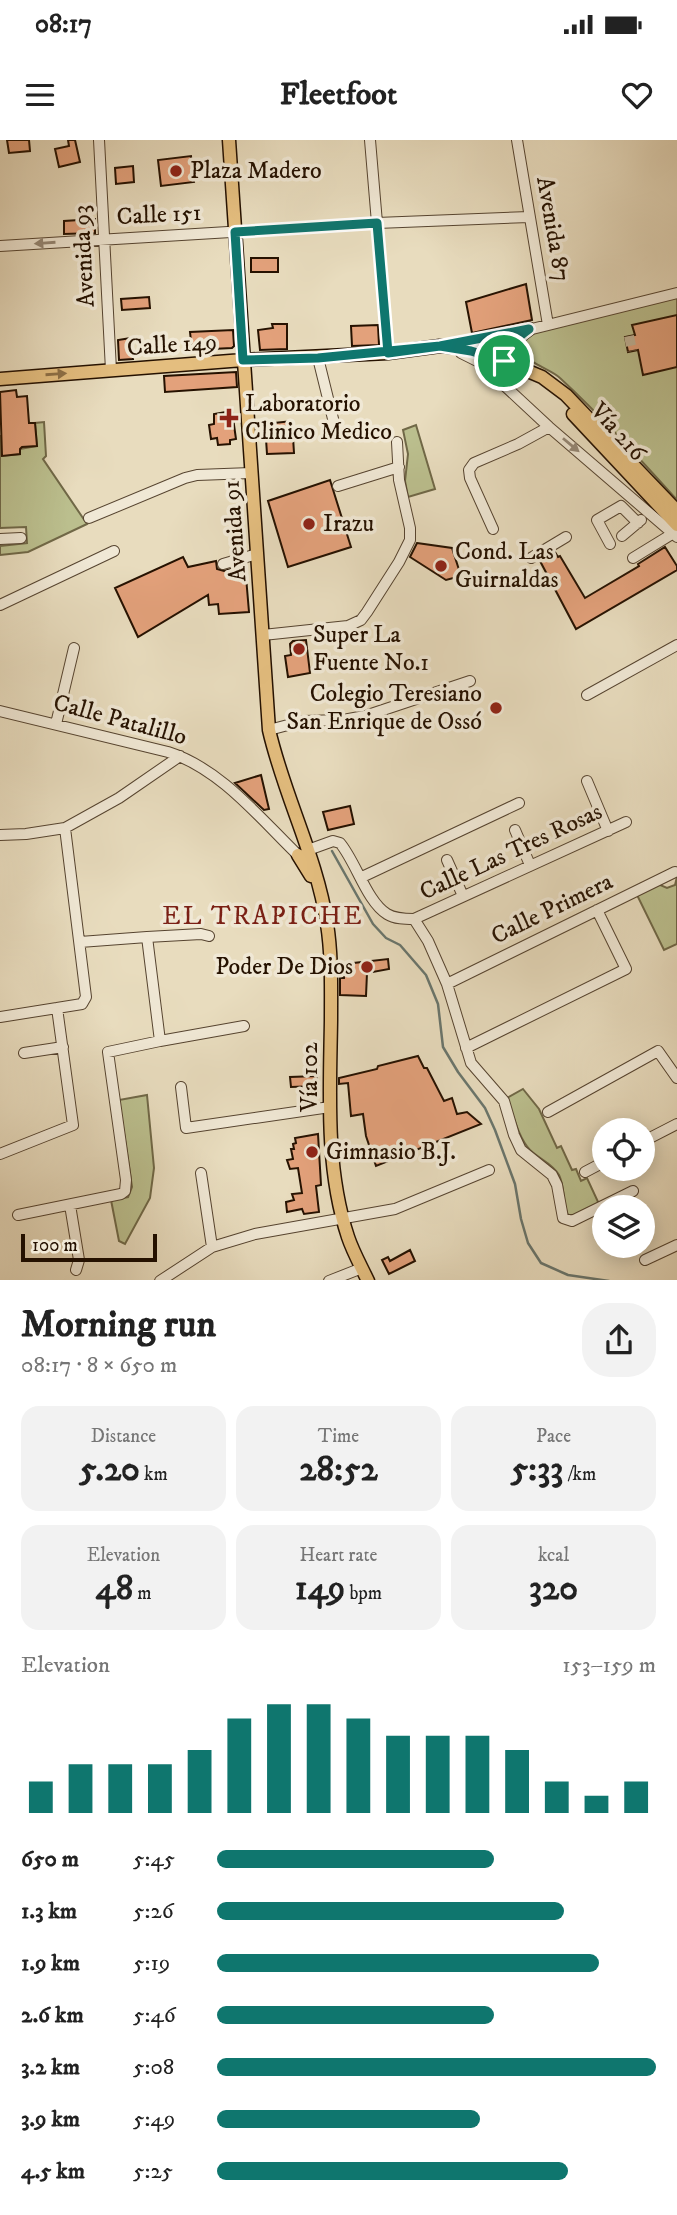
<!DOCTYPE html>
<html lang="en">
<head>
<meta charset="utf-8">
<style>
  body { margin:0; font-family:"IM FELL DW Pica",serif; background:#f2f2f2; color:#222; height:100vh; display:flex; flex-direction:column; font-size:26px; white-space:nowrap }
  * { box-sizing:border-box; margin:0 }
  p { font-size:23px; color:#767676 }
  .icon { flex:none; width:38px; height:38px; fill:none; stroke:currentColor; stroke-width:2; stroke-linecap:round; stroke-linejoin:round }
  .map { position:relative; height:1140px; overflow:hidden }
  .side { display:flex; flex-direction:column; background:#fff; flex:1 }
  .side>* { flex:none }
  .controls { position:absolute; left:592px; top:978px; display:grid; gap:14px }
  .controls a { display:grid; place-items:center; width:63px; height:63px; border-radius:50%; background:#fff; box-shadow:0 4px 18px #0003; font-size:35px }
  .scale { position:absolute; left:21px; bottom:18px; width:136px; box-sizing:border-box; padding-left:7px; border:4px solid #251100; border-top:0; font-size:19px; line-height:24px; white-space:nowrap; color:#251100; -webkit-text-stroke:5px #f0e8d5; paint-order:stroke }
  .pin { position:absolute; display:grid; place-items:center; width:60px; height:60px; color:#fff; margin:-30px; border:4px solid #fff; border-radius:50%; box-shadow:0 2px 7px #0007 }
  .round { display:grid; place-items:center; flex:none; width:74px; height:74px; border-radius:28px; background:#f2f2f2 }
  .head { display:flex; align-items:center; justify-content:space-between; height:119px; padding:0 21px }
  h1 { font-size:38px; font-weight:700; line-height:52px }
  .stats { display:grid; grid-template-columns:repeat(3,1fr); gap:10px; height:119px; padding:7px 21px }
  .stats div { display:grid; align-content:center; border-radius:18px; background:#f2f2f2; text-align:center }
  .stats b { font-size:35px; font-weight:700 }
  .stats small { font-size:19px; font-weight:400 }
  .stats p { font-size:19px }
  .chart { height:196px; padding:14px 21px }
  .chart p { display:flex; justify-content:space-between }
  .chart svg { width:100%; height:126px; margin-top:7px; stroke:#0f766e; stroke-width:6 }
  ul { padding:0 21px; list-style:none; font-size:23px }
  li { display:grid; grid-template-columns:112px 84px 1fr; align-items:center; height:52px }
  li i { height:18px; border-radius:9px; background:#0f766e }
  .status { display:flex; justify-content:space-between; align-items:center; height:49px; padding:0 35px; background:#fff; direction:ltr }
  .status svg { height:19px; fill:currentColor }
  header { display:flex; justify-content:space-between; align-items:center; height:91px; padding:0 21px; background:#fff; font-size:32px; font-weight:700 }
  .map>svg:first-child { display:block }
</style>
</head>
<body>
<div class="status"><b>08:17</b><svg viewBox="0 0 49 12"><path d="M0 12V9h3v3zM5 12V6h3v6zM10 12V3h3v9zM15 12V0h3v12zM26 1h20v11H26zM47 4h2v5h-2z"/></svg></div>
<header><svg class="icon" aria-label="menu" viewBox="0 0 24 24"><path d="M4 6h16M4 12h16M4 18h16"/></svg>Fleetfoot<svg class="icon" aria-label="heart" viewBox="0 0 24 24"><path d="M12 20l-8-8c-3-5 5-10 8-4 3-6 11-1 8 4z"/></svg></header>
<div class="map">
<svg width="677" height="1141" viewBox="0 0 677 1141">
  <rect width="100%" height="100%" fill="#e8dcbe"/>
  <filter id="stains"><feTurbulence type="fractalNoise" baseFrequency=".00286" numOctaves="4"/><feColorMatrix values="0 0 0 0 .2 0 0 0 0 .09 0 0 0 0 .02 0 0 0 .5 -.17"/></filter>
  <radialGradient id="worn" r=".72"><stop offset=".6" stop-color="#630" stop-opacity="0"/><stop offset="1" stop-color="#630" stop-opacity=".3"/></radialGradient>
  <path fill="#bbbf8e" stroke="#706847" stroke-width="2" d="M677,157V360C639,318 601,276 560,238C551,229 525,223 522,209C520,201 528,196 534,193Z
    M44,282L46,316L43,319L87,384L28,412L0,415V406L27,403L26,387L0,388V295L2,316L20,314V309L37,306L35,283Z
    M416,285L435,349L408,357L405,341L408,314L403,290Z
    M677,737V804L664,810L637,755L658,744L667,748L675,745Z
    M523,949L539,969L557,1008L561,1006L572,1030L576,1029L581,1041L587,1038L599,1064L570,1078C561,1066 566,1049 559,1035C552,1023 539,1019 530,1010C518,997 513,974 507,958Z
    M147,955L154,1028L150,1058L125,1104L119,1101L111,1060L128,1057L132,1047L119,960Z"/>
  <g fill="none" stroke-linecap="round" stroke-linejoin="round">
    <path stroke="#6a766d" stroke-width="2.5" d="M332,711L373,784L386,798L400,805L426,835L438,864L443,907L458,932L485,968L495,990L515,1044L521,1079L528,1103L541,1123L568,1135L609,1141"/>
  </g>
  <path fill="#e3a17b" stroke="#251100" stroke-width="2" d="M7,0H29L30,11L9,13Z
    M68,0H75L80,22L59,27L55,9L69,6Z
    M191,16L194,42L161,46L158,20Z
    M133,26L134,42L116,44L115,28Z
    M95,79V93L64,94V81Z
    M251,118H278V132H251Z
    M526,144L532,180L472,193L466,162Z
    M149,157L150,168L122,170L121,159Z
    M677,175V227L643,235L638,210L628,212L625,197L635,195L632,185Z
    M272,184H287V209L260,210L258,190L273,188Z
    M378,185L379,205L352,206L351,186Z
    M233,190L234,206L232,208L192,210L190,192Z
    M131,198L133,219L119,220L118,200Z
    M236,232L237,247L165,252L164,236Z
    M16,250L17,257L27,256L29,283H35L37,306L22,307L20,309V314L2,316L0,252Z
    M232,271L236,299L230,300V304L218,305L217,298L211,299L209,285L214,284V274Z
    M292,281L294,313L267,314L265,284Z
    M330,340L351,407L288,427L268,361Z
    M417,403L452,408L461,436L446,440L410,417Z
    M665,407L677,426V430L576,489L540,421L555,412L558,417L560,416L585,458L639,426L638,424Z
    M183,417L188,427L216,421L217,429L224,431L245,425L249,472L219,474L218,464L209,465L208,455L138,497L115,448Z
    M306,500L310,533L288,537L285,516L291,515L290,504L293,501Z
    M261,635L269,669L264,670L235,643Z
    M350,666L354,684L328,690L323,672Z
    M388,819L389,829L367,833L366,856L340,855V838H344L345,824Z
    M418,916L424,928H427L444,961L452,958L457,974L467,972L481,984L376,1026L366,996L363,974L351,976L348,943L339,944V938L377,929L378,926Z
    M317,936V946L291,947L290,937Z
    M318,994L321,1045L316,1046L319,1072L304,1074L302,1069L287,1072L286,1062L294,1060L292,1054L302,1053L298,1028L290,1029L287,1020L293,1019L291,1009H294L293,1004L296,1003L295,998Z
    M410,1110L415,1121L389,1134L382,1120L388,1117L390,1121Z"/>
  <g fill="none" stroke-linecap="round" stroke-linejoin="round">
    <path stroke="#c1b398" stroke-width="10" stroke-dasharray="10 5" stroke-linecap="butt" d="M629,196L632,211"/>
    <defs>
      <path id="minor" d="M99,0L111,230
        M370,0L388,213
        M517,0L548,185
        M0,106L377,83L529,77
        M455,204L508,195L677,153
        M461,213L479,222L549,287L677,397
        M318,218L337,295
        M338,346L399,327
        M89,378L185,338L197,335L251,333
        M493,389L470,338L469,330L474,323L518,304L549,287
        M622,396L641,380
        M0,399L21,398
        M610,404L597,380L621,366L638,383
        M531,418L566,397
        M633,418L677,391
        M223,424L257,414
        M0,465L114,411
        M263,495L348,486L361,480L367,472L399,422L410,400V388L399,340L397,302
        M587,555L677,505
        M0,571L168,612C222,629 262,681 302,719
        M56,584L74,508
        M269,590L303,581L343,580L365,576L470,541
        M587,641L608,691
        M515,690L530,725
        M0,695L26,694L65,688L119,658L180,616
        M308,710L333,701L340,703C356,722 367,762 387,774C395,779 405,779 414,779L428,801L447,844L471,923L504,961L514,995L521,1010L552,1035L557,1045L563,1078L572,1081L633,1051
        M447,720L463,756
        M362,737L519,663
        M414,779L626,682
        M147,797L201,794L209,796
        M447,844L675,732
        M0,877L57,868
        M160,901L244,886
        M466,908L626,829L597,770
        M24,913L63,907
        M181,947L186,988L330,967
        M548,972L658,911L677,938
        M642,1002L677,984
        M0,1014L73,985L57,868L82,864L86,857L65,688
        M585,1032L604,1022
        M201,1033L212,1107
        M70,1065L79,1120L76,1130
        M18,1075L121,1054L125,1051L126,1040L108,912L160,901L147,797L80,802
        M645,1120L677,1105
        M160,1141L212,1107L255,1094L395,1069L489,1030
        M329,1141L362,1128"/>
      <path id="major" d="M229,0L269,590C284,656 317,717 327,784C332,815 331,848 331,880C330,951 325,1028 348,1097C353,1112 361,1126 368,1141
        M504,221L501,205L508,195
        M521,226C504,209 512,201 529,189
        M0,239L243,220L388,213L440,206L462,208L504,221L542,237L566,255L677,371
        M573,274L677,385
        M298,715L311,736"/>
    </defs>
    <use href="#minor" stroke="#564430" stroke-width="12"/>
    <use href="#major" stroke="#251100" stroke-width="15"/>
    <use href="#minor" stroke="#f0e8d5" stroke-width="10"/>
    <use href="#major" stroke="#e4be7f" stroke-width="12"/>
  </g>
  <defs><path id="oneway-solid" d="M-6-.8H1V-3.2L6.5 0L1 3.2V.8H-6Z" transform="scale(1.75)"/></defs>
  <g fill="#958775">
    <use href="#oneway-solid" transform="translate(45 103) rotate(176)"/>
    <use href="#oneway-solid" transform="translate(571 305) rotate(40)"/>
  </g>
  <use fill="#8e7046" href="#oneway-solid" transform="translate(56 234) rotate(-4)"/>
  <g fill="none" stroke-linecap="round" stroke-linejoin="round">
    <defs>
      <path id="route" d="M504,221L471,211L440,206L318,218L243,220L235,92L377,83L388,213L440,206L529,189C508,204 506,211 525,230L504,221"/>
    </defs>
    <use href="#route" stroke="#fff" stroke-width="14"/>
    <use href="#route" stroke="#0f766e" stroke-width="9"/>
  </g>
  <g fill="#8f2418" stroke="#f0e8d5" stroke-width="2.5">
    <circle cx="176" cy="31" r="7"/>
    <path d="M225.5 267.5h7v7h7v7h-7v7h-7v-7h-7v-7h7z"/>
    <circle cx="309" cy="384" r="7"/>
    <circle cx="441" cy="426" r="7"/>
    <circle cx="299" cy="509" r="7"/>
    <circle cx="496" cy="568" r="7"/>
    <circle cx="367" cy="827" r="7"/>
    <circle cx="312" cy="1012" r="7"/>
  </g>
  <g text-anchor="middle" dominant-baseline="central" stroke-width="7" stroke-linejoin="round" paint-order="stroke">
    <g font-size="24" fill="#251100" stroke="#f0e8d5" text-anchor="start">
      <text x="190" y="31">Plaza Madero</text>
      <text x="245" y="264">Laboratorio<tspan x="245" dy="28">Clinico Medico</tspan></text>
      <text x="323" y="384">Irazu</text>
      <text x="455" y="412">Cond. Las<tspan x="455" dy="28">Guirnaldas</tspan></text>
      <text x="313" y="495">Super La<tspan x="313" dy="28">Fuente No.1</tspan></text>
      <text x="482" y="554" text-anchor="end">Colegio Teresiano<tspan x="482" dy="28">San Enrique de Ossó</tspan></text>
      <text x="353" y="827" text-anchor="end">Poder De Dios</text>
      <text x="326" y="1012">Gimnasio B.J.</text>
    </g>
    <g font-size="24" fill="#251100" stroke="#f0e8d5">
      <text transform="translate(159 75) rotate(-3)">Calle 151</text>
      <text transform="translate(553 89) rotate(80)">Avenida 87</text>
      <text transform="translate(84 116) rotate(-93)">Avenida 93</text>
      <text transform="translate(172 205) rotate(-4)">Calle 149</text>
      <text transform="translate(618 292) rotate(48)">Vía 216</text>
      <text transform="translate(235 391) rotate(-94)">Avenida 91</text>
      <text transform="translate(120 580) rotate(15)">Calle Patalillo</text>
      <text transform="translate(511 712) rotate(-25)">Calle Las Tres Rosas</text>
      <text transform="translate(552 769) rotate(-26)">Calle Primera</text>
      <text transform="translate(310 937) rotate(-90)">Vía 102</text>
    </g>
    <g font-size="26" letter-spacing="2" fill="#7a1f14" stroke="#f0e8d5">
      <text x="263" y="776">EL TRAPICHE</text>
    </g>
  </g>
  <rect width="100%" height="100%" filter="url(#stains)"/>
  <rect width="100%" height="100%" fill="url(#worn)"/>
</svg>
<div class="controls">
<a><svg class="icon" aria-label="locate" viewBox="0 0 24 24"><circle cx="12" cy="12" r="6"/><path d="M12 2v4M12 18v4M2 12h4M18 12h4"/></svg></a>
<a><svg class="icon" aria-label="layers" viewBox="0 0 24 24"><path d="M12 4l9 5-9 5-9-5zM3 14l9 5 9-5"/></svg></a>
</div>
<div class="scale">100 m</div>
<div class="pin" style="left:504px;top:221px;background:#1e9e55"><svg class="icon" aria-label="arrive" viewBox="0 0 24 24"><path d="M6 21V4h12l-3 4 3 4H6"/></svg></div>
</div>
<section class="side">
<div class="head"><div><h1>Morning run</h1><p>08:17 · 8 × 650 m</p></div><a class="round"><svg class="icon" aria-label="share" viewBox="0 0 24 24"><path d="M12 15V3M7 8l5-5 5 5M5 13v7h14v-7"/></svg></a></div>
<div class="stats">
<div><p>Distance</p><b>5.20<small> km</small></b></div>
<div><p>Time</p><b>28:52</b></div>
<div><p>Pace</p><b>5:33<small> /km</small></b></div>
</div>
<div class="stats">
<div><p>Elevation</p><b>48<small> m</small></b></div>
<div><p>Heart rate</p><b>149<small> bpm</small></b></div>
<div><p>kcal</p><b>320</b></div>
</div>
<div class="chart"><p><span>Elevation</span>153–159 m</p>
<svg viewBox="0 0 160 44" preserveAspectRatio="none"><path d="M5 44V33M15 44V27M25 44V27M35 44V27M45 44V22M55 44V11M65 44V6M75 44V6M85 44V11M95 44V17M105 44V17M115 44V17M125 44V22M135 44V33M145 44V38M155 44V33"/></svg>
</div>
<ul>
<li><b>650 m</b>5:45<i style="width:63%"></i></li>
<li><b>1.3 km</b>5:26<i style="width:79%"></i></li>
<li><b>1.9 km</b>5:19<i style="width:87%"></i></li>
<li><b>2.6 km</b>5:46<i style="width:63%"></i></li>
<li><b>3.2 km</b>5:08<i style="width:100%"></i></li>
<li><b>3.9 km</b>5:49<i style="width:60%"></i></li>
<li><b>4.5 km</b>5:25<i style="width:80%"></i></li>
</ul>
</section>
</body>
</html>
